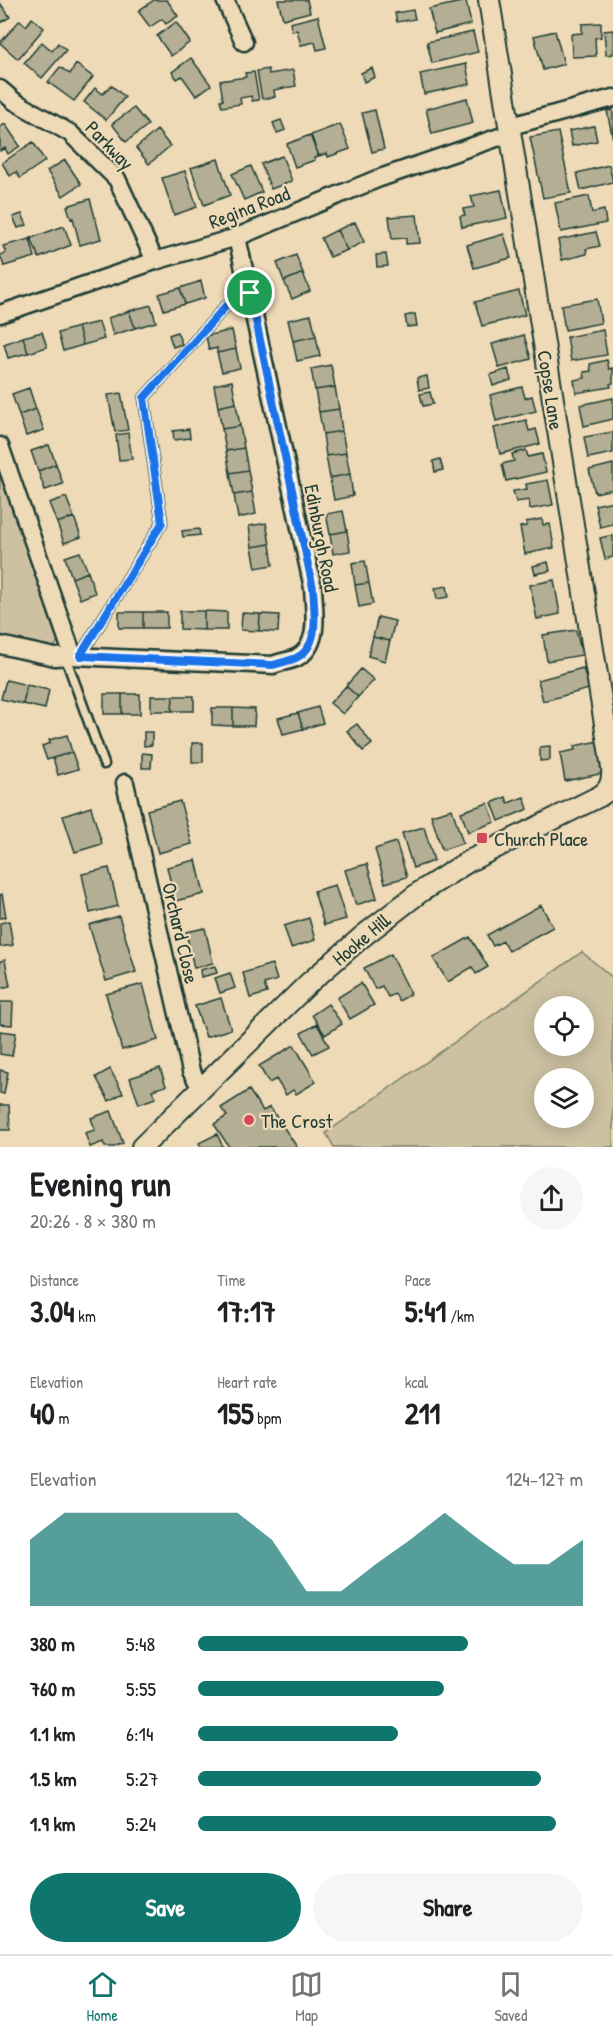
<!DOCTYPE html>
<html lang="en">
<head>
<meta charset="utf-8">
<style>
  body { margin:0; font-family:"Patrick Hand",sans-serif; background:#f6f6f6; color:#202124; height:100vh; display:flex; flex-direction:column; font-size:22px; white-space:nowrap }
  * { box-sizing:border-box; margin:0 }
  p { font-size:20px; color:#757577 }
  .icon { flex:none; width:33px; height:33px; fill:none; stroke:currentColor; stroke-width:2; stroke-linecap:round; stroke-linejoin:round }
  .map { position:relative; height:1147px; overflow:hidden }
  .side { display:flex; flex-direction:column; background:#fff; flex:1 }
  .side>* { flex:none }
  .tools { position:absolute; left:534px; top:996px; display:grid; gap:12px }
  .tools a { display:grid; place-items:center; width:60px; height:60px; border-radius:50%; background:#fff; box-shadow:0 3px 15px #0003; font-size:30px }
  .pin { position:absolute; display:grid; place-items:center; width:51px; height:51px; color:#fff; margin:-26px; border:3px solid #fff; border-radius:50%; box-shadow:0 2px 6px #0007 }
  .round { display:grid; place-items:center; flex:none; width:63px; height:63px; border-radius:32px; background:#f6f6f6 }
  .summary { display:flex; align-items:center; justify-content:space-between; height:102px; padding:0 30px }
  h1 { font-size:33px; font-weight:700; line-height:45px }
  .metrics { display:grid; grid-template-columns:repeat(3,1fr); gap:9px; height:102px; padding:6px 30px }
  .metrics div { display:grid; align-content:center }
  .metrics b { font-size:30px; font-weight:700 }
  .metrics small { font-size:16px; font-weight:400 }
  .metrics p { font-size:16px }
  .chart { height:168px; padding:12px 30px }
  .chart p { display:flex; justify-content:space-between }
  .chart svg { width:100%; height:108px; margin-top:6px; fill:#0f766e; opacity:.7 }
  .cta { display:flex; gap:12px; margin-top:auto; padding:12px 30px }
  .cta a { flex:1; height:69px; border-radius:36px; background:#0f766e; color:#fff; font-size:24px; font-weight:700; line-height:69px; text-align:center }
  .cta a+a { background:#f6f6f6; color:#202124 }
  ul { padding:0 30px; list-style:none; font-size:20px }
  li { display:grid; grid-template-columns:96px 72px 1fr; align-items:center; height:45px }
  li i { height:15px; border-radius:8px; background:#0f766e }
  .menu { display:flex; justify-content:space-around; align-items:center; height:84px; border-top:2px solid #e0e0e0; background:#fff; font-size:16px; color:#757577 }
  .menu a { display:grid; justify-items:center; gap:3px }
  .menu .on { color:#0f766e }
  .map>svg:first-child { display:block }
</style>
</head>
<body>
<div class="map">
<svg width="613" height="1147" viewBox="0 0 613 1147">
  <rect width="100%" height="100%" fill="#efdab8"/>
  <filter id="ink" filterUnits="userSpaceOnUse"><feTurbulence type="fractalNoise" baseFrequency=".0167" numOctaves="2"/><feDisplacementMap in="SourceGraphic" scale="12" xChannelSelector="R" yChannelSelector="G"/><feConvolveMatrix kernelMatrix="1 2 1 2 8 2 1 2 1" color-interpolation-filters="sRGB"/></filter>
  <g filter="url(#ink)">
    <path fill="#cdc1a2" stroke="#767f6b" stroke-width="1.5" fill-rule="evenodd" d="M0,473L58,641L55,646L47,649L0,638Z
      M582,952L613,978V1147H334L326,1133ZM544,1006H584V1046H544ZM544,1078H584V1118H544Z"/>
    <path fill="#b4af94" stroke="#1f3d34" stroke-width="1.5" d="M154,0H167L178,16L166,24L162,19L150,27L138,11Z
      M278,0H307L310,12L283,19Z
      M466,1L471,24L435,33L429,9Z
      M0,3L10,17L0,23Z
      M413,10L415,19L397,22L395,13Z
      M318,16L326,48L317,50L315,42L301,45L297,30L292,31L290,23Z
      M32,18L44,28L18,59L0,43L20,20L26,26Z
      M176,22L190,42L171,56L157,36Z
      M601,23V37L595,38L596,56L572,57L571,34L582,33V24Z
      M613,30V54L606,55L604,31Z
      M555,31L564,64L543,70L534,36Z
      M473,32L478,52L432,63L427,42Z
      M42,42L52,51L58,43L66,50L42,78L24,63Z
      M191,58L211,85L196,96L182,76L177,79L172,72Z
      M76,64L93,77L74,101L48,82L60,67L70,74Z
      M466,64L470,84L424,94L420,74Z
      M372,68L375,77L364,82L361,73Z
      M268,69L269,74L293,70L296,86L274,90L275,97L262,99L257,71Z
      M254,72L259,100L252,101L251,96L240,98L241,104L222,107L220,100H223L220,81L246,77L245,73Z
      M111,85L125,97L106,120L84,102L95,88L103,94Z
      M467,98L473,123L432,134L426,109Z
      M134,108L148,125L126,142L112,124Z
      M375,110L384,149L372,152L362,113Z
      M613,110V139L607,111Z
      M281,120L285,130L277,133L273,123Z
      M5,124L20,146L8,154L5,148L0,151V127Z
      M340,124L350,149L328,157L327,153L319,156L311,135Z
      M594,126L597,141L572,146L569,131Z
      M157,130L170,146L149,164L136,148Z
      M558,132L571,193L543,198L530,137Z
      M310,135L318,156L314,158L315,160L295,167L287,144Z
      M33,142L45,161L20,178L16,172L10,176L2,163Z
      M282,156L292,181L271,189L261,164Z
      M218,159L230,195L204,205L191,168Z
      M65,160L81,184L63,196L47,171Z
      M609,165L613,182L581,190L577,173Z
      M251,166L262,192L244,200L232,174Z
      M185,171L197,207L174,215L162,178Z
      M501,190L507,218L462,227L460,216L465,215L463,209L474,207L471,196Z
      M589,196L592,213L604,210L606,223L561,232L555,203Z
      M90,199L101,239L80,245L73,218L71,219L67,206Z
      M22,214L27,225L18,228L13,217Z
      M417,215L420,243L406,244V238L392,239L389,217Z
      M355,222L364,242L347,250L337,230Z
      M64,226L71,245L39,258L31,238Z
      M337,230L347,250L330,257L321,238Z
      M596,232L600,246L586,249L587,254L562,260L558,240Z
      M504,234L511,258L474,268L467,245Z
      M30,239L35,257L4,266L0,255L6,253L3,246Z
      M386,254L388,266L377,267L376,255Z
      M296,255L303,273L284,281L277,263Z
      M303,273L310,291L292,299L284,281Z
      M201,281L205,298L185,304L180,288Z
      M180,288L185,304L164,310L159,294Z
      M519,291L525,315L482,326L475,302Z
      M597,299L601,323L565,330L561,305Z
      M151,305L156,322L135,328L129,311Z
      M129,311L135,328L113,335L108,318Z
      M415,314L417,326L407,327L405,316Z
      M311,315L316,336L293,341L288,320Z
      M99,322L104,339L83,345L78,327Z
      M78,327L83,345L63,351L58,333Z
      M232,330L236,349L217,353V348L209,350L206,336Z
      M603,330L607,355L571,361L567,337Z
      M42,332L47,347L28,353L23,337Z
      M177,332L182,344L173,347L169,335Z
      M524,335L531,359L499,368L492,344Z
      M316,336L320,356L297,361L293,341Z
      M23,337L28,353L8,358L4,344Z
      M236,349L240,368L222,372L217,353Z
      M607,360L609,369L613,368V383L610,384L611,387L576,393L574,380L585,378L584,372L591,371L590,364Z
      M331,365L335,387L315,390L311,369Z
      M508,369L511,380L493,386L490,375Z
      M427,376L429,388L419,390L417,378Z
      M232,381L236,403L218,407L214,385Z
      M335,387L339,409L319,412L315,390Z
      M522,387L525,398L532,396L536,411L496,421L490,395Z
      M29,388L36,409L19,415L12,394Z
      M430,392L433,404L423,406L420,394Z
      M121,393L128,430L115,432L108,395Z
      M613,398V419L584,426L580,405Z
      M236,403L240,426L222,429L218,407Z
      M36,409L44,430L26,436L19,415Z
      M339,409L342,431L323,434L319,412Z
      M526,420L529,431L536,429L540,444L500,454L494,428Z
      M240,426L244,448L226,451L222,429Z
      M189,429L190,438L174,440L173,431Z
      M342,431L346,453L326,456L323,434Z
      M613,432V453L588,458L584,437Z
      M128,433L132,459L119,460L116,435Z
      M49,445L56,464L38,471L31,451Z
      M244,448L248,470L230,473L226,451Z
      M526,450L528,457L542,454L546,472L506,481L502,464L514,461L512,454Z
      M346,453L350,474L330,478L326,456Z
      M440,459L443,470L435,472L433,461Z
      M56,464L63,484L45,490L38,471Z
      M613,464V489L595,493L589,470Z
      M248,470L252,492L234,495L230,473Z
      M350,474L353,496L334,500L330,478Z
      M548,480L553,505L530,509L529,500L516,502L513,491L527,489L526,484Z
      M252,492L256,514L238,518L234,495Z
      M66,497L74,517L57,523L49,503Z
      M613,501V524L600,527L595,505Z
      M343,511L347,531L330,534L326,514Z
      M74,517L81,537L64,543L57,523Z
      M542,519L543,525L550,524L554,548L525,554L520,527L527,526L526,522Z
      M266,523L270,544L252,547L249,526Z
      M199,529L200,535L183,537L182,531Z
      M347,531L350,551L333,554L330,534Z
      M613,535V557L605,559L600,538Z
      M270,544L273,565L256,568L252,547Z
      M80,552L88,572L72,578L65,557Z
      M365,561L369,583L355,585L352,563Z
      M548,562L550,571L535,574L533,566Z
      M88,572L95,593L80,599L72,578Z
      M554,580L560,614L537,619L530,585Z
      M369,583L373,604L359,607L355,585Z
      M447,586L449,597L437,599L435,588Z
      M180,611H204V630L180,629Z
      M204,611L227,612V630H204Z
      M119,612H143V628H119Z
      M143,612H167V628H143Z
      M242,613L260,614L259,631L241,630Z
      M260,614L279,615L278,632L259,631Z
      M378,617L395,621L390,641L373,637Z
      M576,630L582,655L547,661L543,635Z
      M373,637L390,641L385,661L368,656Z
      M583,668L589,689L543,701L538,680Z
      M361,669L374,680L358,697L346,686Z
      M6,680L27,685L23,704L1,699Z
      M27,685L49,690L45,709L23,704Z
      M346,686L358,697L343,714L330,703Z
      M104,694H122V714H104Z
      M122,694H140V714H122Z
      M151,696H173L172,711H151Z
      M173,696H194V711H172Z
      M318,707L323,723L303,729L298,713Z
      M212,708H233V726L212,725Z
      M233,708L255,709L254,726H233Z
      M298,713L303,729L283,734L278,718Z
      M357,724L372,744L363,751L347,731Z
      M144,732H152V745L144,746Z
      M67,735L72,752L47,760L42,746L50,743L49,740Z
      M599,741L605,773L565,781L560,753L575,750L574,746Z
      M192,743H203V762H192Z
      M550,746V760L540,761V747Z
      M72,752L78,769L58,775L53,758Z
      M142,753L152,754L151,768H142Z
      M506,797L508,803L524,797L528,809L499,821L492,803Z
      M180,801L192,844L158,853L147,810Z
      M488,803L495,822L468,832L461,812Z
      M91,807L102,844L75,852L63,816Z
      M452,809L463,843L442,850L431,815Z
      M424,827L434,861L413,868L402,833Z
      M396,842L407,877L385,883L375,849Z
      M196,860L204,894L175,901L167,867Z
      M367,864L377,898L356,905L345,870Z
      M109,868L118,906L90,913L82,874Z
      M335,885L346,919L324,925L314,891Z
      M2,894L6,917L0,918V895Z
      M541,905L553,927L509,951L503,941L493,946L487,935Z
      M119,916L136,972L106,981L89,925Z
      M309,918L315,940L291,948L284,926Z
      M9,921L13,945L0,947V923Z
      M205,928L213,963L194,968L186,932Z
      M470,937L488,967L476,974L472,967L448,982L433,958Z
      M391,954L411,994L399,1001L395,994L388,997L382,986L375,989L364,968Z
      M5,960L10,986L0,988V961Z
      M272,964L277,980L264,984L267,993L250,998L243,973Z
      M215,966L217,973L201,977L200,970Z
      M230,973L235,988L220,993L215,978Z
      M361,983L374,1005L350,1019L337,998Z
      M143,984L158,1040L122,1050L106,994Z
      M221,998L231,1029L206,1037L195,1006Z
      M0,1002H13L12,1025L0,1024Z
      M328,1004L342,1024L325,1035L312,1015Z
      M317,1024L329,1046L313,1054L301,1033Z
      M0,1031L16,1033L12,1056L0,1054Z
      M294,1045L316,1082L296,1094L293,1090L286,1095L276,1079L269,1083L259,1066Z
      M160,1068L166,1086L152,1090L155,1098L139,1104L130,1078Z
      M110,1069L123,1093L109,1101L96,1077Z
      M0,1070L8,1072L4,1094L0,1093Z
      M249,1090L263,1111L270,1107L297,1147H229L214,1124L227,1116L221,1108Z
      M0,1105H9L10,1130H0Z
      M111,1111L123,1143L114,1147H105L103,1142L90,1147L85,1133L95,1130L91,1118Z
      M217,1134L223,1147H201L199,1143Z"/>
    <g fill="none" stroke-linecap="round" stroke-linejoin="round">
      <defs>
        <path id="service" d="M65,656L104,764
          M80,656L162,523L144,398L225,307L249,293"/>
        <path id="minor" d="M225,0L244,42
          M0,89L14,101L70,133L117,179L155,261
          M511,126L613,98
          M0,314L155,261L237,237L377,179L511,133
          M0,446L73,656
          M0,645L55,657L73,656L273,665C280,662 289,661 296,658C321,646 314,611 313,588L237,237
          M125,783L191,1071L202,1090"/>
        <path id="tertiary" d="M142,1147L310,982L363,936L420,892L469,861L600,796C611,790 613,779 612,768L489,0"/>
      </defs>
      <use href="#service" stroke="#1f3d34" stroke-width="13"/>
      <use href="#minor" stroke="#1f3d34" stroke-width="21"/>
      <use href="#tertiary" stroke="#1f3d34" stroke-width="24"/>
      <use href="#service" stroke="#efdab8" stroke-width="8"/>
      <use href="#minor" stroke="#efdab8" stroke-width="16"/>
      <use href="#tertiary" stroke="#efdab8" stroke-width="20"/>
    </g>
  </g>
  <g fill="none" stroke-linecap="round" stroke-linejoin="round" filter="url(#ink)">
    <defs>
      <path id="route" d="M250,293L313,588C314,611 321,646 296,658C289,661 280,663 273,665L80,656L162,523L144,398L225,307Z"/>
    </defs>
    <use href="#route" stroke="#fff" stroke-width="12"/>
    <use href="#route" stroke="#1a73e8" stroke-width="8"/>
  </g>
  <g fill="#d1495b" stroke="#efdab8" stroke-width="2">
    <rect x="476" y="832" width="12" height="12" rx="3"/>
    <circle cx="249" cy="1120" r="6"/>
  </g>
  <g text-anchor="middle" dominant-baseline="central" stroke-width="4.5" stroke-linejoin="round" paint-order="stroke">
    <g font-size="20" fill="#1f3d34" stroke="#efdab8">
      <text transform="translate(110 145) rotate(46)">Parkway</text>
      <text transform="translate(249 207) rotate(-21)">Regina Road</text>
      <text transform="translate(551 390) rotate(81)">Copse Lane</text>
      <text transform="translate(322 538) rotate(79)">Edinburgh Road</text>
      <text transform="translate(181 933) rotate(77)">Orchard Close</text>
      <text transform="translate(361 939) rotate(-40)">Hooke Hill</text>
    </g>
    <g font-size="20" fill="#1f3d34" stroke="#efdab8" text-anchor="start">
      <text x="494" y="838">Church Place</text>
      <text x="261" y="1120">The Crost</text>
    </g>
  </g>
</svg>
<div class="tools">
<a><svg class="icon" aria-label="locate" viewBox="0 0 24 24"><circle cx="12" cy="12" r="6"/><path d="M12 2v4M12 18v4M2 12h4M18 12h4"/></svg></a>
<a><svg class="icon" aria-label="layers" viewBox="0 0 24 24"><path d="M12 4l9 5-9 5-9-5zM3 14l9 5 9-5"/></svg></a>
</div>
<div class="pin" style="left:250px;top:293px;background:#1e9e55"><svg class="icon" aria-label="arrive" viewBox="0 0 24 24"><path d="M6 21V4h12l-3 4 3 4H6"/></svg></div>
</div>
<section class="side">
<div class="summary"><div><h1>Evening run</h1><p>20:26 · 8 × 380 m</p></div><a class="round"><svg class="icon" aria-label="share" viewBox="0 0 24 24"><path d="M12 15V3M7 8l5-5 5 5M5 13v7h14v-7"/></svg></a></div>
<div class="metrics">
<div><p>Distance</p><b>3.04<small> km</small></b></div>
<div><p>Time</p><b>17:17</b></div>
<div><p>Pace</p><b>5:41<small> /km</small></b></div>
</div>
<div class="metrics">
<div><p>Elevation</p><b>40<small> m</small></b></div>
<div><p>Heart rate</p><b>155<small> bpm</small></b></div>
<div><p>kcal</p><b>211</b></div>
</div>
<div class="chart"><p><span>Elevation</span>124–127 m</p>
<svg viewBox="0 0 160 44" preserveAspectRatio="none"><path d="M0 44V17L10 6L20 6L30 6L40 6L50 6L60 6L70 17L80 38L90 38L100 27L110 17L120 6L130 17L140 27L150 27L160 17V44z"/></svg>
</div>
<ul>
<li><b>380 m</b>5:48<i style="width:70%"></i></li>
<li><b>760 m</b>5:55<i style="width:64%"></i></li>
<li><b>1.1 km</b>6:14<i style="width:52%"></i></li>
<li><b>1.5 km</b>5:27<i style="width:89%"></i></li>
<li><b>1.9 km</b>5:24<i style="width:93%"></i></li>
</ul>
<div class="cta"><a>Save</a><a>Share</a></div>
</section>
<nav class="menu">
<a class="on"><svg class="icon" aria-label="home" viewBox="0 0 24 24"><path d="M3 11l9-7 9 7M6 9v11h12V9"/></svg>Home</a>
<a><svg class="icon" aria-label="map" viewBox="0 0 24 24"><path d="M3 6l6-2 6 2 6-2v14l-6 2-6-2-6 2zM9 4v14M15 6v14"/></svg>Map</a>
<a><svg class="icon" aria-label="saved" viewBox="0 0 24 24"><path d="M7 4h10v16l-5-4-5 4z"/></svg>Saved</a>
</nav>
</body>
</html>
